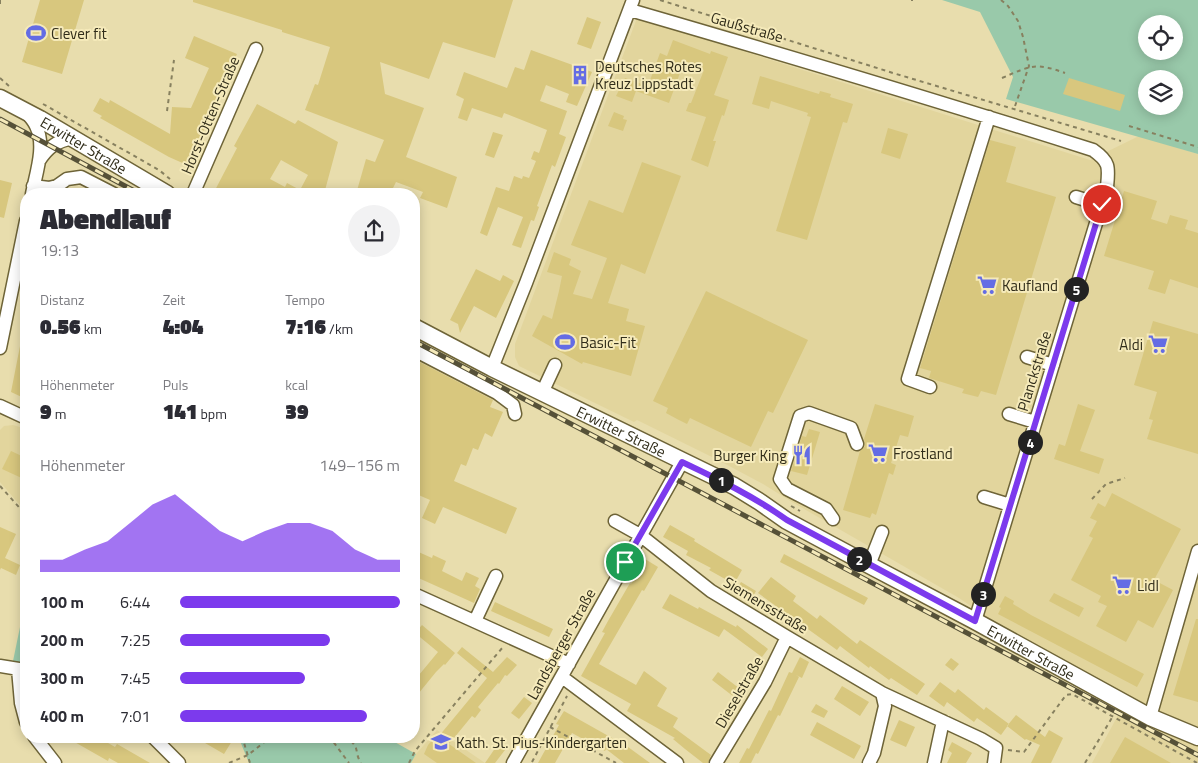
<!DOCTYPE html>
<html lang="de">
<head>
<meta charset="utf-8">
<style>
  body { margin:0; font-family:"Titillium Web",sans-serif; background:#f2f2f3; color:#2b2b33; height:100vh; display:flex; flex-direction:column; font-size:19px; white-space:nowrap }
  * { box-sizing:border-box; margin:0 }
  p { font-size:16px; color:#7c7c81 }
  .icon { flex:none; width:28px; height:28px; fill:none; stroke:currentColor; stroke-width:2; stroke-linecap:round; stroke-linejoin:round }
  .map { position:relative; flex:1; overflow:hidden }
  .drawer { position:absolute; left:20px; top:188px; width:400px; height:555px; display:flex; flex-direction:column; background:#fff; border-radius:20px; box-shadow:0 2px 12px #0003 }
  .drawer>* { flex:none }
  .buttons { position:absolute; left:1138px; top:15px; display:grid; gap:10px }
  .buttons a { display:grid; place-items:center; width:45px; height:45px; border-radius:50%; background:#fff; box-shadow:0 2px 12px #0003; font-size:25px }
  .pin { position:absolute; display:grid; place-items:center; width:42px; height:42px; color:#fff; margin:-21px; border:2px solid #fff; border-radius:50%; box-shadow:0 1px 5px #0007 }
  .km { position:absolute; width:25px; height:25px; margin:-12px; border-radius:50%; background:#222; color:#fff; font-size:14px; line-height:25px; text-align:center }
  .round { display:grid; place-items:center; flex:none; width:52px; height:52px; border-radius:26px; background:#f2f2f3 }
  .head { display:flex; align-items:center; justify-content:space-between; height:85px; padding:0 20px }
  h1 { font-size:28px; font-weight:800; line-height:38px }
  .stats { display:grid; grid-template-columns:repeat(3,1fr); gap:8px; height:85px; padding:5px 20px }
  .stats div { display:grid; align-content:center }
  .stats b { font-size:21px; font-weight:800 }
  .stats small { font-size:14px; font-weight:400 }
  .stats p { font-size:14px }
  .chart { height:140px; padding:10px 20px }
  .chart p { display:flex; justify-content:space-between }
  .chart svg { width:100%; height:90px; margin-top:5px; fill:#7c3aed; opacity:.7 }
  ul { padding:0 20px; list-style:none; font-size:16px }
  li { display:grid; grid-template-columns:80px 60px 1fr; align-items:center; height:38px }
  li i { height:12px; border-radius:6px; background:#7c3aed }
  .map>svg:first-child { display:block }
</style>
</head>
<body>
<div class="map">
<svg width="1198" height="763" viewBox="0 0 1198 763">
  <rect width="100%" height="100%" fill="#e8ddad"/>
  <path fill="#e2d59d" d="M637,18L1090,160L1139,136L1198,154V763H1092L1122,708L959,598L792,502L763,484L718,460L637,420L634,422L519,366L515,357V344Z
    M13,425L26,429V512L0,482V430L4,426Z
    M437,730L485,763H411L416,754Z"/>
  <path fill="#99c9aa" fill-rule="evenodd" d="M942,0H1198V154L1006,99L1013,77L980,12ZM1146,24H1174V51H1146ZM1146,79H1174V106H1146Z
    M26,598V664L13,661Z
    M238,736H384L416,754L411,763H249Z"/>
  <path fill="#d8c77e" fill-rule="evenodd" d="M40,0H84L62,74L22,62Z
    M193,0H513L495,58L443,42L429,79L380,62L385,94L424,108L406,157L457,177L447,208L420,198L423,192L396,182L390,194H356L366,159L375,162L384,140L305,110L315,84L318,85L330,47L282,32V30L193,2Z
    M587,17L601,22L591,49L577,44Z
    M194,36L237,54L196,148L194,147L187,165L169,157L100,118L102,116L93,111L100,98L109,103L110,100L170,134L172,107L191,108L209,68L185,58Z
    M673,40L710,54L711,51L728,57L714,95L729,100L724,116L722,115L713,141H716L708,167L691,160L706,117L686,111L689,103H691L704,70L684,62L669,103L636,91L632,102L616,96L625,78L645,85L646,81L649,83L660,53L667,56Z
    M531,50L592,72L577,106L566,102L569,94L546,85L540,101L567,111L559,134L566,137L555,167L552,165L545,184L537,206L539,207L534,221L531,220L521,248L512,245L523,217L498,207L487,236L480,233L496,187L509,191L514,176L522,179L523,176L529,178L536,161L531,159L534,151L539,153L547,130L504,113L502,118L472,108L467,121L458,118L464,99L456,95L464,72L507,88L515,67L524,70Z
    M760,76L819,94L820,91L831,94L830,97L853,104L847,123L843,122L807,240L776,231L811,117L807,116L808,113L771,101L769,109L752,104Z
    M1069,78L1125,95L1120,111L1063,94Z
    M257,104L295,124L298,120L338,142L324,194H213L237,148L234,146ZM281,160L308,175L300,190L287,183L285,187L270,179Z
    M614,112L624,116L623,119L627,120L623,131L608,126Z
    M888,128L908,134L900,159L881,153Z
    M493,132L503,135L494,158L485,155Z
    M990,140L1016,147L1006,182L1056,197L996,395L981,391L978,397L962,393L964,389L929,378L931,371L920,368Z
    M642,162L681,176L645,274L621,264L608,303L629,309L626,321L645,326L631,376L583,362L582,364L532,336L543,315L552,319L559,291L562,276L547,272L554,252L571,259L569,265L581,271L573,294L592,299L607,258L571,245L589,200L623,213Z
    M0,180L12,183L4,218L0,217Z
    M1124,191L1157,201L1151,219L1167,224L1170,215L1188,220L1185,229L1198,233V288L1170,279L1165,294L1148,289L1154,271L1104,256Z
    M476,269L500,281L503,275L514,281L496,318L474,306L460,333L458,324L450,320Z
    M706,291L808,340L773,413L768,411L751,447L690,418L687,424L677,419L666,413L668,408L653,401Z
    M1153,321L1198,334V454L1147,439L1153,420L1149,419L1157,392L1134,385Z
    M22,336H26V399L11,392Z
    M414,359L493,400L490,407L503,412L492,437L485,433L478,450L473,448L466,466L461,464L454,481L517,508L506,534L443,507L435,524L422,518L430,500L414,493Z
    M875,404L914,416L908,437L900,435L891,463L896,465L893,475L889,473L876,515L872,513L870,518L843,510L860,451L865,446L864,439Z
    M1078,404L1095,410L1080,451L1104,459L1099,474L1054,459L1059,444L1065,446Z
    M809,429L820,432L807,475L791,471L802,436L806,437Z
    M11,451L26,458V480L2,469Z
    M1112,493L1181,529L1154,580L1173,590L1153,628L1138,620L1126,642L1096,626L1107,606L1098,602L1101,596L1071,580L1093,538L1089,536L1097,521L1090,518L1098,503L1105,507Z
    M670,525L695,539L694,541L742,570L734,584L709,570L711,568L686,555L688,551L663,537Z
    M0,527L16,534L5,558L20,565L16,575L1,568L0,570Z
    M414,550L432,558L433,555L446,561L442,571L462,581L466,572L479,578L475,586L480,589L474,603L414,576Z
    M784,554L868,598L864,605L780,562Z
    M645,559L658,567L644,591L642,590L599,664L636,685L644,671L667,688L657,706L678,718L673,727L711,755L708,763H703L685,749L673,739L675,738L627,711L631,704L581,676L605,633L602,632L608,621L630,583L631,584Z
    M771,577L796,596L793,601L817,619L820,615L857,644L860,640L925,684L917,695L891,678L889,680L870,666L869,668L840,646L837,650L758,593Z
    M741,582L756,591L752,598L736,590Z
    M1054,593L1084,608L1079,617L1049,601Z
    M670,594L698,609L699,607L736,627L737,625L768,649L762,657L724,629L719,637L662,608Z
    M1005,596L1014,601L1013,604L1031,615L1144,674L1137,687L998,614L1001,608L999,607Z
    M495,602L553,629L549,637L491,611Z
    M1196,619H1198V702L1173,695Z
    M422,625L455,653L445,665L444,664L436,672L414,699V681L438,652L415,633Z
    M462,647L493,672L507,657L517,665L507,676L505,675L499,684L498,683L478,707L481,710L475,718L472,716L449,744L476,763H437L424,754L428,745L437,735L439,736L487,678L457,653Z
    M800,657L809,662L802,678L796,675L799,677L780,716L778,715L758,754L756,753L751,763H739L747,748L749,749L769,710L771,711L789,672L792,673Z
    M951,658L959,664L953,671L945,665Z
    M718,672L744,692L738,700L712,680Z
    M940,682L955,693L958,689L984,710L986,707L1009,724L1001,735L977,718L974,722L947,702L944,707L929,696Z
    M842,686L869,702L860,716L834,699Z
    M524,697L532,703L519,719L511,713Z
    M816,704L828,711L824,718L811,712Z
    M564,711L628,747L650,763H624L606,749L605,751L572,733L555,763H538L559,725L556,724Z
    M1016,715L1045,737L1049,730L1063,738L1051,763H1031L1040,745L1026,739L1025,740L1007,726Z
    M899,720L915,727L906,747L890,740Z
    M817,722L861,746L854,759L810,735Z
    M64,736H96L115,747L117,744L150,763H118L109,758L108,761Z
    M193,736H224L232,741L224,754Z
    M1125,737L1171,763H1110Z
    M952,742L972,753L966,763H947L952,753L948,750Z
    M498,744L505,750L495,763H485Z"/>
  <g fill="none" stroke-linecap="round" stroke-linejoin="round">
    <defs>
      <path id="minor" d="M630,10C785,55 939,101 1093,150C1110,162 1109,167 1107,187L975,621
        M27,113C30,117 34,121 36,126C46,146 36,173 32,194
        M39,161C48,147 57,141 73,138
        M33,186L49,188L57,186L67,179L81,177L114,194
        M193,194L256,49
        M1076,197L1102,205
        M0,348L26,221
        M414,350L497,393L513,405L515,414
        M1027,357L1053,365
        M492,368L526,283L633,0
        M930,387L908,379L989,117
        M542,393L555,365
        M0,406L26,418
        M1009,414L1035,422
        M984,497L1010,505
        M833,519L826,509L787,489L780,479L800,416L809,413L851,428L857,444
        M615,521L640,535L711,591L787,637L882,693L981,739L996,748L994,763
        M869,565L882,532
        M414,594L569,664
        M475,621L496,576
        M0,666L25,670
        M18,669L21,703L26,722
        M562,677L677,763
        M1150,717L1198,551
        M34,736L55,763
        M152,736L179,763
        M513,763L682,462
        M716,763L765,682L787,637
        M869,763L874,753L885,706L882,693
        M934,763L943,721"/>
      <g id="major">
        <path id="s1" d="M0,98L40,119L167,194"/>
        <path id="s2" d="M414,327L492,368L734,486L760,502L787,521L869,565L975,621L1150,717L1198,737"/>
      </g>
    </defs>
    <use href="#minor" stroke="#6e6438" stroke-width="15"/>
    <use href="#major" stroke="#6e6438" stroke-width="19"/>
    <path stroke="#87805f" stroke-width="2" stroke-dasharray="4 4" stroke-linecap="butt" d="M660,0L893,73L1121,141
      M1001,0L1008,6L1018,21L1023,37L1029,66L1014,109
      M912,1V0
      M0,4V0
      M0,78L10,87
      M1002,78C1030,66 1035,62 1065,73
      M43,104L159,170L170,179
      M167,111L174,60
      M1129,126L1198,147
      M0,486L26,515
      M1092,499L1106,484L1125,478
      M791,506L800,511
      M21,657L26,639
      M550,727L616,763
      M242,736L250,763
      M329,736L349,763
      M345,736C362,749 353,750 361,763
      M331,740L338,736
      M1008,750L1024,752L1066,695L1072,694L1197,763
      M532,762L567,696
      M229,763L248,755L272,736
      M409,763L415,751L503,647
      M1085,763L1113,716"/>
    <use href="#minor" stroke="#fff" stroke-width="12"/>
    <use href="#major" stroke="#fff" stroke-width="16"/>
    <defs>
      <path id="rail" d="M0,119L140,194
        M414,341L1198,755"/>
    </defs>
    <use href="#rail" stroke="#565138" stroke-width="5"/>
    <use href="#rail" stroke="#f5eaba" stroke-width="3" stroke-dasharray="9" stroke-linecap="butt"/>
  </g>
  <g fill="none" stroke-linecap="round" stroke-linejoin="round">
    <defs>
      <path id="route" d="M625,562L682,462C720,480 753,496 787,520L975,621L1102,204"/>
    </defs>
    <use href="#route" stroke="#fff" stroke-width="10"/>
    <use href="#route" stroke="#7c3aed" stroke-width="6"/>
  </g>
  <defs>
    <symbol id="stadium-bare" viewBox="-9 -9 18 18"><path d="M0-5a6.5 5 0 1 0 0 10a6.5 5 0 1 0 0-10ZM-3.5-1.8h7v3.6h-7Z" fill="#646ce4" stroke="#f5eaba" stroke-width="2.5" paint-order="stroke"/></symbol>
    <symbol id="building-bare" viewBox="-9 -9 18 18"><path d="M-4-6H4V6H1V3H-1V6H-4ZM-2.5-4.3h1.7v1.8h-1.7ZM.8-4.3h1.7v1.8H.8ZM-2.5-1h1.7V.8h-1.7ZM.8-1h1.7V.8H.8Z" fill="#646ce4" stroke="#f5eaba" stroke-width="2.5" paint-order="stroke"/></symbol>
    <symbol id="supermarket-bare" viewBox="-9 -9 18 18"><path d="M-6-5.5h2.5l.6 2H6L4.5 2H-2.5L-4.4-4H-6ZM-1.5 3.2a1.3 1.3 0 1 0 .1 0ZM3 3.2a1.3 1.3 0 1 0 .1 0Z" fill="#646ce4" stroke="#f5eaba" stroke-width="2.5" paint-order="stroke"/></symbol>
    <symbol id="restaurant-bare" viewBox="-9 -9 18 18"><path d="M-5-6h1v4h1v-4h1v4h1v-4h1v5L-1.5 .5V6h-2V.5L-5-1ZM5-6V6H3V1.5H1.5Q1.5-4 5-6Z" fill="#646ce4" stroke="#f5eaba" stroke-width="2.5" paint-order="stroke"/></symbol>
    <symbol id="school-bare" viewBox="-9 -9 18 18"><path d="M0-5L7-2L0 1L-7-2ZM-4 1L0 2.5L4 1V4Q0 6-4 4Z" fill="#646ce4" stroke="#f5eaba" stroke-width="2.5" paint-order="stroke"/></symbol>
  </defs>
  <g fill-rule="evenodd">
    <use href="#stadium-bare" x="22" y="19" width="28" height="28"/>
    <use href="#building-bare" x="566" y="61" width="28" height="28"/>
    <use href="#supermarket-bare" x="973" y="271" width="28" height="28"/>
    <use href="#stadium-bare" x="551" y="328" width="28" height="28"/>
    <use href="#supermarket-bare" x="1144" y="330" width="28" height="28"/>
    <use href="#supermarket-bare" x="864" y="439" width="28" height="28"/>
    <use href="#restaurant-bare" x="788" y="441" width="28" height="28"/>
    <use href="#supermarket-bare" x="1108" y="571" width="28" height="28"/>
    <use href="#school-bare" x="427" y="728" width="28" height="28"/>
  </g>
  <g text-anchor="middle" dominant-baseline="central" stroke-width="4" stroke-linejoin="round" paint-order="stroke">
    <g font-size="15" fill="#312d1a" stroke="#f5eaba">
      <text transform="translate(747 27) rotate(16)">Gaußstraße</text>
      <text transform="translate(210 115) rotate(-67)">Horst-Otten-Straße</text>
      <text stroke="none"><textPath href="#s1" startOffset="96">Erwitter Straße</textPath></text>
      <text transform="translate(1034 371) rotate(-73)">Planckstraße</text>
      <text stroke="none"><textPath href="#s2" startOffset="232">Erwitter Straße</textPath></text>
      <text transform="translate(766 605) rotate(31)">Siemensstraße</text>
      <text transform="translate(561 644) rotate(-61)">Landsberger Straße</text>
      <text stroke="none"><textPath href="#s2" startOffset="698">Erwitter Straße</textPath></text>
      <text transform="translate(739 692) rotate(-60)">Dieselstraße</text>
    </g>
    <g font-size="15" fill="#312d1a" stroke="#f5eaba" text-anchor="start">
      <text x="51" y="33">Clever fit</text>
      <text x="595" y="66">Deutsches Rotes<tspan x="595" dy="17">Kreuz Lippstadt</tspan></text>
      <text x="1002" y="285">Kaufland</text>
      <text x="580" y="342">Basic-Fit</text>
      <text x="1143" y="344" text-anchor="end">Aldi</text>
      <text x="893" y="453">Frostland</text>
      <text x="787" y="455" text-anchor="end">Burger King</text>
      <text x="1137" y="585">Lidl</text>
      <text x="456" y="742">Kath. St. Pius-Kindergarten</text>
    </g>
  </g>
</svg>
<div class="buttons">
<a><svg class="icon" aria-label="locate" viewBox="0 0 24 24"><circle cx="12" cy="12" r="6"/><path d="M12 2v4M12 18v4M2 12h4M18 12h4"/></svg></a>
<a><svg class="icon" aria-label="layers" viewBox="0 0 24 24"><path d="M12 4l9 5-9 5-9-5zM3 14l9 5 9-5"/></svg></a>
</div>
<div class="pin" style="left:625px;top:562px;background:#1e9e55"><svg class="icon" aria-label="arrive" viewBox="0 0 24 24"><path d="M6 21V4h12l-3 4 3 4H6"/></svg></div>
<div class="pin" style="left:1102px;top:204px;background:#d93025"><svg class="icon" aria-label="check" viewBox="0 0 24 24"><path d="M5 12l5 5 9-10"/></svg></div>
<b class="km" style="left:721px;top:480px">1</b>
<b class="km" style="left:859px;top:559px">2</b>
<b class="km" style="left:983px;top:594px">3</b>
<b class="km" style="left:1030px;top:442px">4</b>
<b class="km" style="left:1076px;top:289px">5</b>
<section class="drawer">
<div class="head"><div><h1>Abendlauf</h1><p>19:13</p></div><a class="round"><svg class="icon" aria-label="share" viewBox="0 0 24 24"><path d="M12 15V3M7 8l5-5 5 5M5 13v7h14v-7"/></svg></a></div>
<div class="stats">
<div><p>Distanz</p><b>0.56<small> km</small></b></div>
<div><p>Zeit</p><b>4:04</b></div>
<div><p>Tempo</p><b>7:16<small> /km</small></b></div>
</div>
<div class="stats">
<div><p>Höhenmeter</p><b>9<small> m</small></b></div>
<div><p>Puls</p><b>141<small> bpm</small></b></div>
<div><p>kcal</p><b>39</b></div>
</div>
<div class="chart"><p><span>Höhenmeter</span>149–156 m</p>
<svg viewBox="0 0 160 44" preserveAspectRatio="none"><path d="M0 44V38L10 38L20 33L30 29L40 20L50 11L60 6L70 15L80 24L90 29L100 24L110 20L120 20L130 24L140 33L150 38L160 38V44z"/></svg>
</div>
<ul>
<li><b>100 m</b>6:44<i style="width:100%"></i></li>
<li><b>200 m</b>7:25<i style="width:68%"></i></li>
<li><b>300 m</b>7:45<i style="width:57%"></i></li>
<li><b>400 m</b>7:01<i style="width:85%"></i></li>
</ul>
</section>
</div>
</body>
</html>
